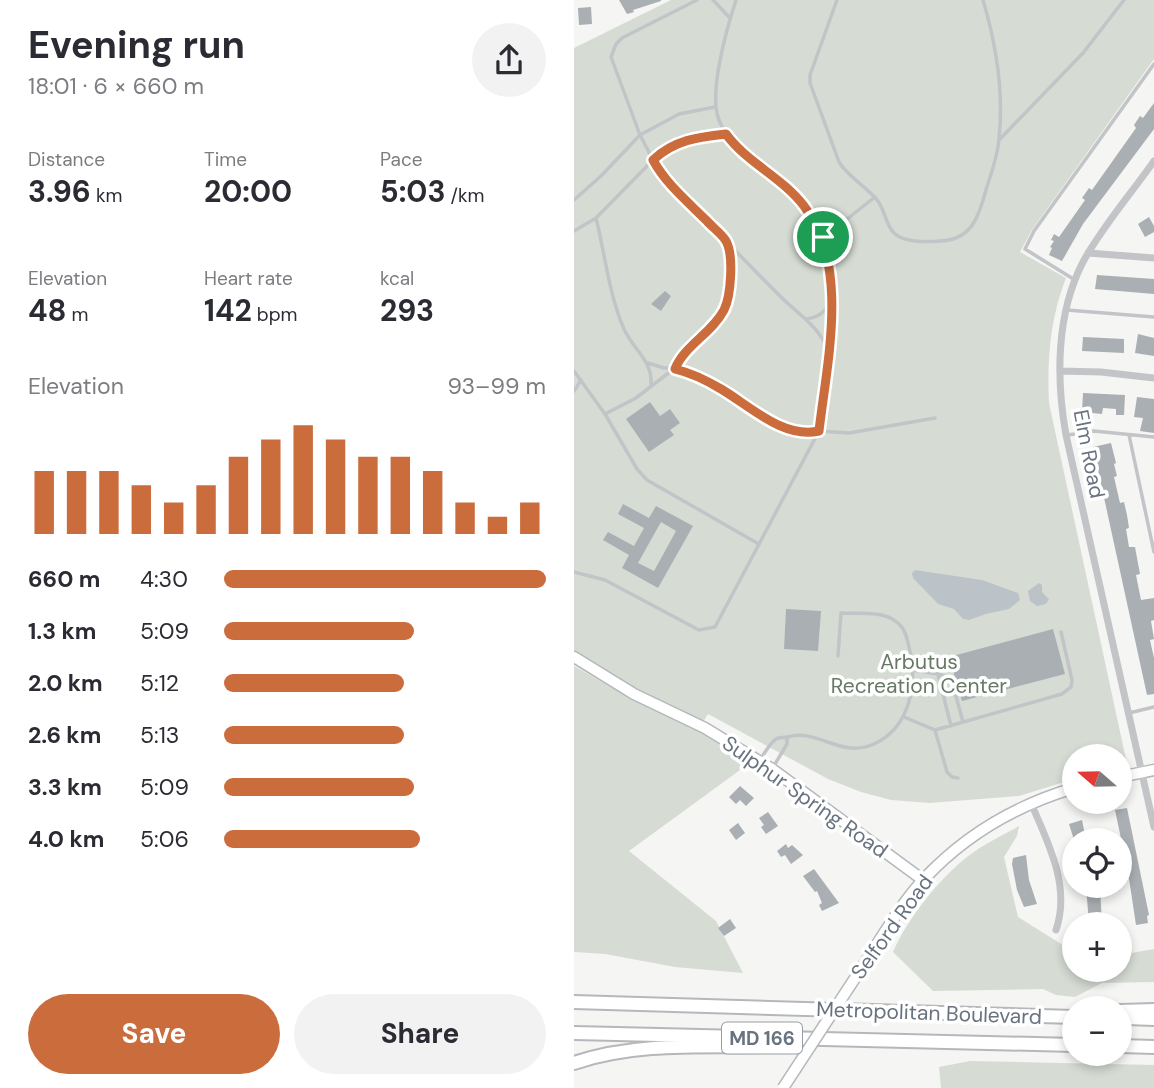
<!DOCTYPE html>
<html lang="en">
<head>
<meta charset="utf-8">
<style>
  body { margin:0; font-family:"DM Sans",sans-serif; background:#f2f2f3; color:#2b2b33; height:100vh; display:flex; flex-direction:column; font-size:26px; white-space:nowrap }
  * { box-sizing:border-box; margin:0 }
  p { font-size:23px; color:#7c7c81 }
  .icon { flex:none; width:38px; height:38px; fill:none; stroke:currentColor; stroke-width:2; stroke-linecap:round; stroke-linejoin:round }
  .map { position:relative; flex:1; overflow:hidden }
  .details { display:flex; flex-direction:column; background:#fff; width:574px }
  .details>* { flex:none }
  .needle { width:46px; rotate:290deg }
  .buttons { position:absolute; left:488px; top:744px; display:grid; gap:14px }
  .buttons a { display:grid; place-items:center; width:70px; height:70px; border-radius:50%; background:#fff; box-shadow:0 4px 10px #0003; font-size:35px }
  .pin { position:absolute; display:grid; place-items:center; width:60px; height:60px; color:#fff; margin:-30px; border:4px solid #fff; border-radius:50%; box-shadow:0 2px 7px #0007 }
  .round { display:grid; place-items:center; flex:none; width:74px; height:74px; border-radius:37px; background:#f2f2f3 }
  .head { display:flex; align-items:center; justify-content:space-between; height:119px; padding:0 28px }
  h1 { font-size:38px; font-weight:700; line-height:52px }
  .stats { display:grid; grid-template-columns:repeat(3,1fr); gap:10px; height:119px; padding:7px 28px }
  .stats div { display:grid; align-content:center }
  .stats b { font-size:30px; font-weight:700 }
  .stats small { font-size:19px; font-weight:400 }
  .stats p { font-size:19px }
  .chart { height:196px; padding:14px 28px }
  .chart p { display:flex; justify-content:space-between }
  .chart svg { width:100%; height:126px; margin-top:7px; stroke:#cb6c3d; stroke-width:6 }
  .primary-button { display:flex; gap:14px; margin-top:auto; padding:14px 28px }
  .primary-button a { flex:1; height:80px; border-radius:42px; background:#cb6c3d; color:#fff; font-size:28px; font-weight:700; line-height:80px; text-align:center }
  .primary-button a+a { background:#f2f2f3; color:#2b2b33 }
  ul { padding:0 28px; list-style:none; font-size:23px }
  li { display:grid; grid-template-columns:112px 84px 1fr; align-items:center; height:52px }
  li i { height:18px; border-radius:9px; background:#cb6c3d }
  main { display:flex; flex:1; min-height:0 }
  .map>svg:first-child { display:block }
</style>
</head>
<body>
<main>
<section class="details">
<div class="head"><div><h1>Evening run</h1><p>18:01 · 6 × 660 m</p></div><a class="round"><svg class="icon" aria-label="share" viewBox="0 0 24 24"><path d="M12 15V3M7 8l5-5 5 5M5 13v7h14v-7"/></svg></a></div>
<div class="stats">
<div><p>Distance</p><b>3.96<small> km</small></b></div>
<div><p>Time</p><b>20:00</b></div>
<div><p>Pace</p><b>5:03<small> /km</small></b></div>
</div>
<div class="stats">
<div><p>Elevation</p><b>48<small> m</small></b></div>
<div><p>Heart rate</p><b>142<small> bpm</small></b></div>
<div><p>kcal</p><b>293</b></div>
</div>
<div class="chart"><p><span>Elevation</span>93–99 m</p>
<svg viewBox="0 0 160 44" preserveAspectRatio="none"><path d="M5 44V22M15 44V22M25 44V22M35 44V27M45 44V33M55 44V27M65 44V17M75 44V11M85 44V6M95 44V11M105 44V17M115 44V17M125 44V22M135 44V33M145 44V38M155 44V33"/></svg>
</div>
<ul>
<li><b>660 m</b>4:30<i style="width:100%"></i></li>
<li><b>1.3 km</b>5:09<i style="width:59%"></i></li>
<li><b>2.0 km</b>5:12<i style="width:56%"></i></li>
<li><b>2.6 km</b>5:13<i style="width:56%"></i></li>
<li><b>3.3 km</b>5:09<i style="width:59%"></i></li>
<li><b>4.0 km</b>5:06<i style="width:61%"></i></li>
</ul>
<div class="primary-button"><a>Save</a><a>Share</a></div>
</section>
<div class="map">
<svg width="580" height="1088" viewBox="0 0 580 1088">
  <rect width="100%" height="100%" fill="#f5f5f3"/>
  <path fill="#d6dcd4" d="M97,0H580V59L458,230L446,252L492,278C476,319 473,359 475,403L553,764L546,766V756H500V779L445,796L356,803L317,800L287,792L254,779L134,714L129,722L34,675L0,651V48Z
    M0,666L56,698L123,729L177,762L55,851L142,921L169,973L101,967L31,954L0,952Z
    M445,826L443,836L430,857L444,917L500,952V970H546V955L580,949V982L528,983L501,997L482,995L469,989L359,991L319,952C334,918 364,880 393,857C408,845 428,836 445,826Z
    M396,1061L580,1065V1088H367L365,1067Z"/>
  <path fill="#bcc3c8" d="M341,570L408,580L444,593L446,600L435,609L412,614L395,620L389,619L380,609L364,604L339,578L338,573Z
    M465,583L468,585V592L475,599L472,604L463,606L456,601L454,591Z"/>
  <path fill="#aaafb4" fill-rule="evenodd" d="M45,0H87V1L59,10L60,12L53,14Z
    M17,7L18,24L5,25L4,8Z
    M580,103V129L509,224L488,261L475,255L478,248L476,247L480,241L477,240L480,234L485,237L511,200L508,198L515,188L518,190L562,128L560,125L566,116L569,118Z
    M575,217L580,226V232L571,237L564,224Z
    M523,275L580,279V294L521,289Z
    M91,291L97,296L87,311L77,304Z
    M564,334L580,338V356L561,353Z
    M509,337L550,339V353L508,351Z
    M509,393L551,395L550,415H542V409L529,408L528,414L508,412Z
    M563,397L580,399V433L566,431L569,418L560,417Z
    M76,402L86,416L96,409L106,423L96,430L100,435L75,452L52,419Z
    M537,443L542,463L540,464L543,476L540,477L546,503L550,502L553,515L555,528L552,529L555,547H561L566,574L562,575L567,600L580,598V620L577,621L580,639L576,640L580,658V694L573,695L519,447Z
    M49,504L75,518L82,506L119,526L84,588L48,568L55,555L29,540L34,532L60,546L70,528L44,514ZM87,522L102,531L80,571L64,563Z
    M212,609L247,611L244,651L210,649Z
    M479,629L491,674L388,701L375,657Z
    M166,786L180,798L172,806L166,800L162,804L155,797Z
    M553,808L575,915L573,916L574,923L562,925L554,872L541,810Z
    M194,812L204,826L192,834L187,827L190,825L185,818Z
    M508,820L512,840H500L495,824Z
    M164,823L171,833L162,840L155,830Z
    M212,844L214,848L218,845L229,855L217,864L211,855L207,857L203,851Z
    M452,855L455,880L463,904L450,907L443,890L438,864L439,858Z
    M240,869L265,903L248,911L245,905L248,903L243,891L241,892L229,876Z
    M512,886H525L526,888L528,924H515Z
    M156,919L162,928L150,936L144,928Z"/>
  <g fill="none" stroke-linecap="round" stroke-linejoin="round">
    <defs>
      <path id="secondary" d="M0,657L60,694L131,728L198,769L349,880
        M546,777L580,770
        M285,972C306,941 325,906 350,879C391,835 443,805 500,788"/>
      <path id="highway" d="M0,1002L500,1017
        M546,1011L580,1010
        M552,1018L580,1019
        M0,1033L500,1045
        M546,1046L580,1047
        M0,1063C61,1042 130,1047 194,1046"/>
    </defs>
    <use href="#secondary" stroke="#b4b8bc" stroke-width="13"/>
    <use href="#highway" stroke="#b5b7ba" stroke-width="16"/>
    <path stroke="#c2c4c7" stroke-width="3.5" d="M123,0L48,38L42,44L37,57L66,135L79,160C100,140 124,137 152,134
      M139,0L156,18
      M162,0C153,28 134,93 145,120C156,148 178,158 200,175C240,206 257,245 256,295C256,309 246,317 233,319
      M263,0L236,75V83L265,162C274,177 292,186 303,200C311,209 311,224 320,233C330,243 353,242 366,241C398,240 405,216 412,190C417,173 424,156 425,138C430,92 422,44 409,0
      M426,139L509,53L550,0
      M0,200L27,176L66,135L105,114L141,107
      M0,231L22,218
      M249,238L301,197
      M501,280L451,249L460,231L580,64
      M493,310L580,317
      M255,347L256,302
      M74,363L90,368H101C106,356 117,350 126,340C158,305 159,288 153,243
      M0,371L31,414L63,469L73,480L183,543
      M0,391L7,380
      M31,414L62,398L101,368L114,372L146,388L206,425L232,434L245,431L275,433L361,418
      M494,435L520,431L580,437
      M555,435L580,552
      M0,572L31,580L125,630L141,627L245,431L254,349C243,324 222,313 204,294C166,256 129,217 91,179L79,160L22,218C31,254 35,295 50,329C60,351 79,360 77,386
      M339,670L364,674L377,726
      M364,674L377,678L389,722
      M555,713L580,707
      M330,717L361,730L373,772L378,777L384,778
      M361,730L488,694L497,687L498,680L487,632
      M186,760C190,754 196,743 202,739C205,737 209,738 213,737C245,728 266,759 300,744C337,727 344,682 335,647C333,638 331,629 324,623C309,610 285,614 267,613L264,656
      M198,769L213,744V737"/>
    <path stroke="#c2c4c7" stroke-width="7" d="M580,161C557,194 528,227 509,262C482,314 482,379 492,435L580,827
      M514,253L580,258
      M486,371L527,372L580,378
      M457,803C474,843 497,886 482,930"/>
    <use href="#secondary" stroke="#fff" stroke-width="10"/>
    <use href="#highway" stroke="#fff" stroke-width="12"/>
    <defs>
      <path id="secondary-bridge" d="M209,1088L285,972"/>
    </defs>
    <use href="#secondary-bridge" stroke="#b4b8bc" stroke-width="13" stroke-linecap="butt"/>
    <use href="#secondary-bridge" stroke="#fff" stroke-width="10"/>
  </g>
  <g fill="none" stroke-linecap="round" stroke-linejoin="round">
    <defs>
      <path id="route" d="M152,134C173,163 208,177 230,206C276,265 253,362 245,431C209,439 176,406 147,389C132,380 117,373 101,369C110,346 138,333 150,310C157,296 160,255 152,241C148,234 138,227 133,221C114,202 92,184 79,160C100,140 124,137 152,134Z"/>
    </defs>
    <use href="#route" stroke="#fff" stroke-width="14"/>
    <use href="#route" stroke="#cb6c3d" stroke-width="9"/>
  </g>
  <g text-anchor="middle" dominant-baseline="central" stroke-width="7" stroke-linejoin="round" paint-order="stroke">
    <rect fill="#fff" stroke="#969da6" stroke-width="2" x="148" y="1022.5" width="80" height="31" rx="5"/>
    <g font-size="19" font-weight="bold" fill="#697380">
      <text x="188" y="1038">MD 166</text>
    </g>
    <g font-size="21" fill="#697380" stroke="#fff">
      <text transform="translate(515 454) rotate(79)">Elm Road</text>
      <text transform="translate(231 797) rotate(35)">Sulphur Spring Road</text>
      <text transform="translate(318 927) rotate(-54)">Selford Road</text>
      <text transform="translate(355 1013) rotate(2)">Metropolitan Boulevard</text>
    </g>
    <g font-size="21" fill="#687866" stroke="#fff">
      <text x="345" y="662">Arbutus<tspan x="345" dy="24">Recreation Center</tspan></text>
    </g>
  </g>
</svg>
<div class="buttons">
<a><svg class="needle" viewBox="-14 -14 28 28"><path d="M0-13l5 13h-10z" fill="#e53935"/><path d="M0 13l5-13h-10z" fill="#7c7c81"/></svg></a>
<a><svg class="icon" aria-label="locate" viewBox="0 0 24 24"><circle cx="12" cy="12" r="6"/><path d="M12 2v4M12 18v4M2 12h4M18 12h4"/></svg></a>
<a>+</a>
<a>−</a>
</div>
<div class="pin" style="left:249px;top:237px;background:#1e9e55"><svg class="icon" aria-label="arrive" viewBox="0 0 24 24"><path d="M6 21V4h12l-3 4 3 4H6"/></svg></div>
</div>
</main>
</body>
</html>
